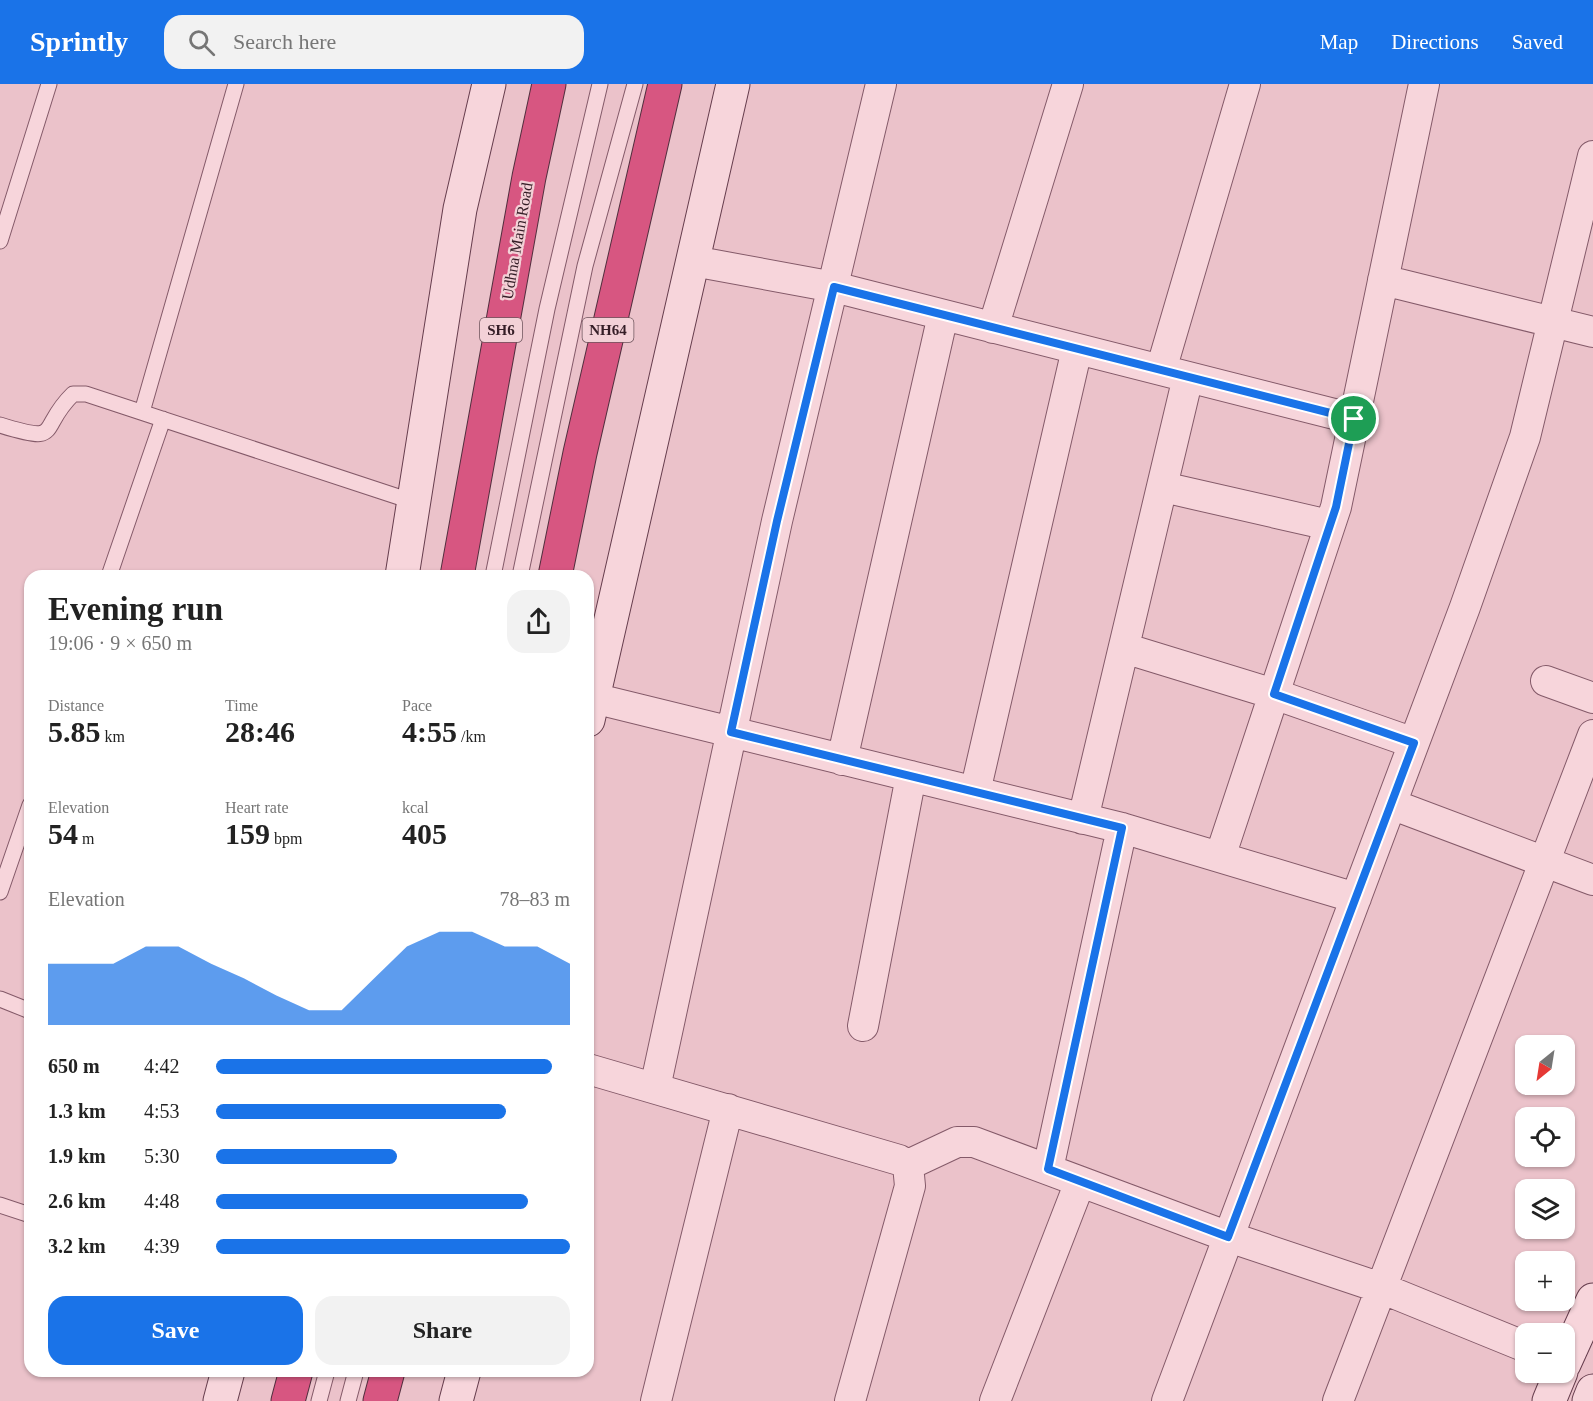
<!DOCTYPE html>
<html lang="en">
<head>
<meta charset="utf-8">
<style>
  body { margin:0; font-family:Georgia,serif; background:#f2f2f2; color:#222; height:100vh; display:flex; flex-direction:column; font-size:22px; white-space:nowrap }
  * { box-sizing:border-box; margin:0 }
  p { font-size:20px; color:#767676 }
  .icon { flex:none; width:33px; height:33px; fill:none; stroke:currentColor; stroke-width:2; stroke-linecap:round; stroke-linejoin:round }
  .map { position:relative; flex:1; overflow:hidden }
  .drawer { position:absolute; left:24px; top:486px; width:570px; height:807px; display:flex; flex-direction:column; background:#fff; border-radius:18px; box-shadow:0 2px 4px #0004 }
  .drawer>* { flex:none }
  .needle { width:39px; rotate:210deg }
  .tools { position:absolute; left:1515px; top:951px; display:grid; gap:12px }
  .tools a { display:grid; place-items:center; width:60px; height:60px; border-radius:12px; background:#fff; box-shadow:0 2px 4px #0004; font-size:30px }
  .pin { position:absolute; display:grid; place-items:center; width:51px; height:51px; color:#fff; margin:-26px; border:3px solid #fff; border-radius:50%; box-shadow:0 2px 6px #0007 }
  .round { display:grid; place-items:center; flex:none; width:63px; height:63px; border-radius:18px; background:#f2f2f2 }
  .head { display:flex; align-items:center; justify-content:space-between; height:102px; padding:0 24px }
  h1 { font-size:33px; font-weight:700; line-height:45px }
  .stats { display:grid; grid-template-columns:repeat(3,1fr); gap:9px; height:102px; padding:6px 24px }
  .stats div { display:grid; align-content:center }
  .stats b { font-size:30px; font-weight:700 }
  .stats small { font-size:16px; font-weight:400 }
  .stats p { font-size:16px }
  .chart { height:168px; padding:12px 24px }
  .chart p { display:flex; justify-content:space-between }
  .chart svg { width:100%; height:108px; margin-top:6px; fill:#1a73e8; opacity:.7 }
  .cta { display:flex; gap:12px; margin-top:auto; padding:12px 24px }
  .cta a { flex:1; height:69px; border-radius:18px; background:#1a73e8; color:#fff; font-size:24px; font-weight:700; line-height:69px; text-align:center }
  .cta a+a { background:#f2f2f2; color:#222 }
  ul { padding:0 24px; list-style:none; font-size:20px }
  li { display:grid; grid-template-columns:96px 72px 1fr; align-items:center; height:45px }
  li i { height:15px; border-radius:8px; background:#1a73e8 }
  header { display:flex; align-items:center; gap:36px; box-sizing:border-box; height:84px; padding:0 30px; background:#1a73e8; color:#fff }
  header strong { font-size:28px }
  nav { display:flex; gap:33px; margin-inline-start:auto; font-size:21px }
  .search { width:420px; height:54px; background:#f2f2f2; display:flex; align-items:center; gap:15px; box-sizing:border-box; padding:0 21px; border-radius:18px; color:#767676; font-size:22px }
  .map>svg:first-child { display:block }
</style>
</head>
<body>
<header>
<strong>Sprintly</strong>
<div class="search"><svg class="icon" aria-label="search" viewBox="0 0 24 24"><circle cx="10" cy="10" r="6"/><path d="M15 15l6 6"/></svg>Search here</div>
<nav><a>Map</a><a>Directions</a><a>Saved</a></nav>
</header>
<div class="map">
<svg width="1593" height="1317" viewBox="0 0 1593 1317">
  <rect width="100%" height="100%" fill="#ebc2ca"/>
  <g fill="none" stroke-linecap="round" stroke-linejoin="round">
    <defs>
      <path id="lane" d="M0,157L49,0
        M142,328L236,0
        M0,341C64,361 37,345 73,310H86L414,418
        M109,492L163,335
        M493,492L547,225L600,0
        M520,492L585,182L635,0
        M0,808L30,721
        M0,915L30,927
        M0,1121L30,1131
        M319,1317L327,1287
        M348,1317L356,1287"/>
      <path id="street" d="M693,177L834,203L1354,335
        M1383,196L1593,248
        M993,244L1068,0
        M1161,286L1245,0
        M1163,403L1329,441
        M1124,564L1274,610L1414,659
        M1546,597L1593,614
        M593,614L1122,744L1356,814
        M842,676L943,231
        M975,708L1077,265
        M1391,720L1593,796
        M1083,735L1188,293
        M1220,773L1336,423L1424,0
        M863,942L911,692
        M588,985L899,1076L908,1081L910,1102L850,1317
        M655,1004L777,437L881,0
        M908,1081L957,1058H974L1229,1153L1381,1204L1526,1263
        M1048,1085L1122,744
        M656,1317L728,1025
        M995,1317L1080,1098
        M1167,1317L1465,523L1525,353L1593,72
        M1338,1317L1593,651"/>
      <path id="secondary" d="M402,492L460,125L489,0
        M588,636L733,0
        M1564,1280L1593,1216
        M220,1317L228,1287
        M456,1317L464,1287
        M1549,1317L1561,1288
        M1589,1317L1593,1307"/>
      <path id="highway" d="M457,492L529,93L549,0
        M555,492L580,369L665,0
        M288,1317L296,1287
        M380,1317L388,1287"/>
    </defs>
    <use href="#lane" stroke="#845a69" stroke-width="17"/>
    <use href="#street" stroke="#845a69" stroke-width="32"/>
    <use href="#secondary" stroke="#663d4d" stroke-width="35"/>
    <use href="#highway" stroke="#522e3e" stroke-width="35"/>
    <use href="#lane" stroke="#f7d5db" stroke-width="15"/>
    <use href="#street" stroke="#f7d5db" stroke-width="30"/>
    <use href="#secondary" stroke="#f7d5db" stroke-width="33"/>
    <use href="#highway" stroke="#d75681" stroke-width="33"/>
  </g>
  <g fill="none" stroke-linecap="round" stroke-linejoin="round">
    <defs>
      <path id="route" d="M834,203L1354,335L1336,423L1274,610L1414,659L1228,1153L1048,1085L1122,744L731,648L777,437Z"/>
    </defs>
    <use href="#route" stroke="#fff" stroke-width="12"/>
    <use href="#route" stroke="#1a73e8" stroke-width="8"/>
  </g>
  <g text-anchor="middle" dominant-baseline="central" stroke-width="4.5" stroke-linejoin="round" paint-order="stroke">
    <g fill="#f3d1d7" stroke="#6e545c" stroke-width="1.5">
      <rect x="480" y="234" width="42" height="24" rx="4.5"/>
      <rect x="582.5" y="234" width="51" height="24" rx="4.5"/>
    </g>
    <g font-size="15" font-weight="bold" fill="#351e27">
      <text x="501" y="246">SH6</text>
      <text x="608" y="246">NH64</text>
    </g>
    <g font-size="16" fill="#351e27" stroke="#f3d1d7">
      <text transform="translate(517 157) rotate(-80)">Udhna Main Road</text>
    </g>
  </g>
</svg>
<div class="tools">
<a><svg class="needle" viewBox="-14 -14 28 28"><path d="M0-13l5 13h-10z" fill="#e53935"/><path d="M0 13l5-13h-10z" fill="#767676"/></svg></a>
<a><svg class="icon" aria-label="locate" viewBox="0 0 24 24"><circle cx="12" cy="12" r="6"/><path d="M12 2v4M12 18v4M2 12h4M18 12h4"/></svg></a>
<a><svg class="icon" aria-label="layers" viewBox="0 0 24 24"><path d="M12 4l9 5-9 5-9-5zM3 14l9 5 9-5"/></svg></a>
<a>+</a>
<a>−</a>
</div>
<div class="pin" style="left:1354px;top:335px;background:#1e9e55"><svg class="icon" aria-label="arrive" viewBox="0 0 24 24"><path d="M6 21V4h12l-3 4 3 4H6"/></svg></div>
<section class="drawer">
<div class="head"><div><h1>Evening run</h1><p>19:06 · 9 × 650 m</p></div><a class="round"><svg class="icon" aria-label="share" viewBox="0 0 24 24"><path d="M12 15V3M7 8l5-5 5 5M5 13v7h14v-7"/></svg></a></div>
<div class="stats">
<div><p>Distance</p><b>5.85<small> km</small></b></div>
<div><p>Time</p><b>28:46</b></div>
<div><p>Pace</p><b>4:55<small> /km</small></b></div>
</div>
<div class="stats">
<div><p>Elevation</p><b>54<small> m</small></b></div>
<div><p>Heart rate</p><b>159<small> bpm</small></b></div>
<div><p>kcal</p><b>405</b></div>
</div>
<div class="chart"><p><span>Elevation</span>78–83 m</p>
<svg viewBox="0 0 160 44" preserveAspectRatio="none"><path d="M0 44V19L10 19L20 19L30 12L40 12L50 19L60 25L70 32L80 38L90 38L100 25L110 12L120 6L130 6L140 12L150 12L160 19V44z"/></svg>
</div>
<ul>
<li><b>650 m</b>4:42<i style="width:95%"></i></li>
<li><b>1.3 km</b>4:53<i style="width:82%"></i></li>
<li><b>1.9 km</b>5:30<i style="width:51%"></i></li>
<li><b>2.6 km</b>4:48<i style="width:88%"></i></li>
<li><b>3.2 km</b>4:39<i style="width:100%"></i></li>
</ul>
<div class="cta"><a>Save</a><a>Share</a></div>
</section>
</div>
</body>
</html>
